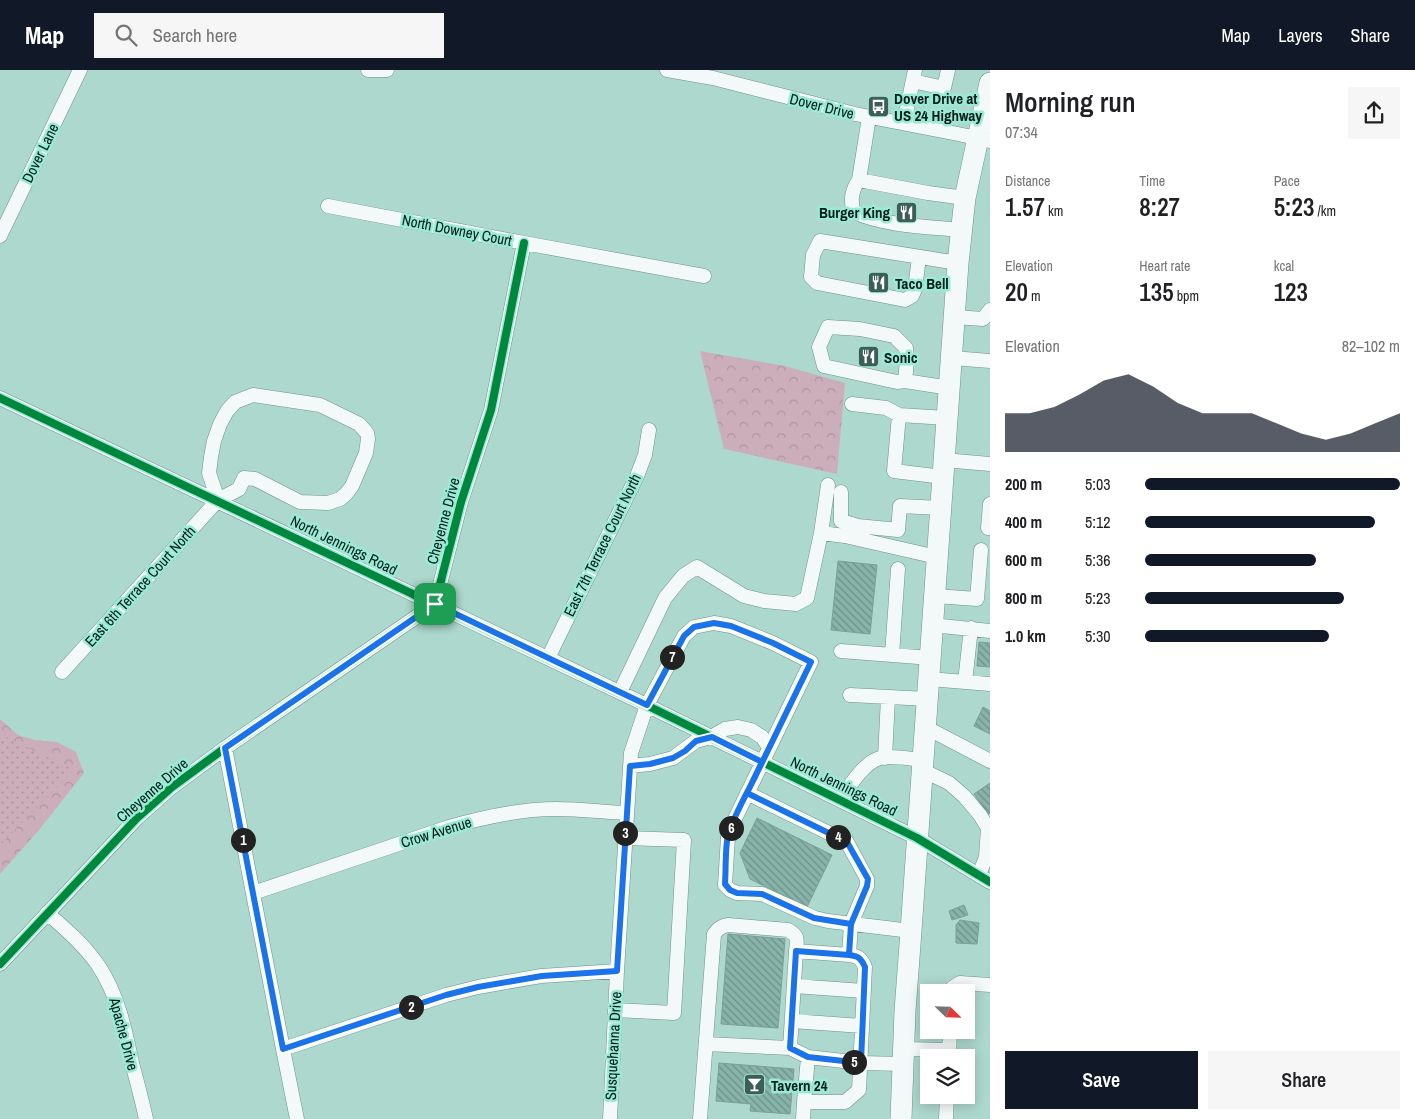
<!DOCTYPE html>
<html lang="en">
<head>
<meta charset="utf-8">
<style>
  body { margin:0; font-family:"Archivo Narrow",sans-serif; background:#f6f6f6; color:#202124; height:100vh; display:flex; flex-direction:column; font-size:19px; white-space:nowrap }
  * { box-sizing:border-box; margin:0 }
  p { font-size:16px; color:#757577 }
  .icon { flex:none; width:28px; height:28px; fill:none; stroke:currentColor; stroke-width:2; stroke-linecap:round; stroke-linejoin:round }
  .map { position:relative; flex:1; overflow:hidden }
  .details { display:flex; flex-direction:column; background:#fff; width:425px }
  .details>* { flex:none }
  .needle { width:32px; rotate:113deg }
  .fabs { position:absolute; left:920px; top:914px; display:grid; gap:10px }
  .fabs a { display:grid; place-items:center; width:55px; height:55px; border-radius:0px; background:#fff; box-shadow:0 2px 12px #0003; font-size:25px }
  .pin { position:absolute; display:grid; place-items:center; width:42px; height:42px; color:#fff; margin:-21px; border-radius:10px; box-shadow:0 2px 8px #0006 }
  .km { position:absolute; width:25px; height:25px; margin:-12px; border-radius:50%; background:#222; color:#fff; font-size:14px; line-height:25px; text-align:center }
  .round { display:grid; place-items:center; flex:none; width:52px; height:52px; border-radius:0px; background:#f6f6f6 }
  .summary { display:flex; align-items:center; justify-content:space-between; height:85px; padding:0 15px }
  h1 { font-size:28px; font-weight:600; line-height:38px }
  .metrics { display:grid; grid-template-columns:repeat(3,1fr); gap:8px; height:85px; padding:5px 15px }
  .metrics div { display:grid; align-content:center }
  .metrics b { font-size:25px; font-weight:600 }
  .metrics small { font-size:14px; font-weight:400 }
  .metrics p { font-size:14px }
  .chart { height:140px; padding:10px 15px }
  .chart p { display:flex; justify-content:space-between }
  .chart svg { width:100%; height:90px; margin-top:5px; fill:#111827; opacity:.7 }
  .cta { display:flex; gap:10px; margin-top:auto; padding:10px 15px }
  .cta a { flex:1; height:58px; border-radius:0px; background:#111827; color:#fff; font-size:20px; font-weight:600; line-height:58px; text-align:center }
  .cta a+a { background:#f6f6f6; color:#202124 }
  ul { padding:0 15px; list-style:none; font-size:16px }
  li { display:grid; grid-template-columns:80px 60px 1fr; align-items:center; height:38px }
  li i { height:12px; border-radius:6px; background:#111827 }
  header { display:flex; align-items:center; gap:30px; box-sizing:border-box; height:70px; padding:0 25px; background:#111827; color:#fff }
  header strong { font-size:24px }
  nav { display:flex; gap:28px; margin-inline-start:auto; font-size:18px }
  .search { width:350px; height:45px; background:#f6f6f6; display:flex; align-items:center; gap:12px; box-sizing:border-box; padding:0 18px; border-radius:0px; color:#757577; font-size:19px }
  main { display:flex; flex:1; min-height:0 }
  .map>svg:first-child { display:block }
</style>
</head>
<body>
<header>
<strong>Map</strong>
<div class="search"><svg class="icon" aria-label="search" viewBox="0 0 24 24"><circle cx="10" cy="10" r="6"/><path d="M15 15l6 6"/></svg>Search here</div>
<nav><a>Map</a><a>Layers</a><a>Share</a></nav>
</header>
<main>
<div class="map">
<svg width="990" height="1049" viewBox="0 0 990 1049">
  <defs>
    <pattern id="forest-crowns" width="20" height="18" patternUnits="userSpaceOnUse" patternTransform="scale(1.25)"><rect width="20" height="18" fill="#ccaebb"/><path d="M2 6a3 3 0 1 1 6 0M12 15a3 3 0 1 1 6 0" fill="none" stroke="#ad95a0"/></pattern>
    <pattern id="park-dots" width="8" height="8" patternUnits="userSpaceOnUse" patternTransform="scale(1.25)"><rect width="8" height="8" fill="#ccaebb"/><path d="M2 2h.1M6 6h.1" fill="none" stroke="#ad95a0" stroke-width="1.8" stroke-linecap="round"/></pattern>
    <pattern id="building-back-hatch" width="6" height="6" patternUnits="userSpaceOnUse" patternTransform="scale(1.25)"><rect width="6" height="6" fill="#87b3a9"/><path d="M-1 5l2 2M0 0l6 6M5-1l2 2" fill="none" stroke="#6c9189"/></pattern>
  </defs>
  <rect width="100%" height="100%" fill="#add8cd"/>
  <path fill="url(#forest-crowns)" d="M700,281L785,296L845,313L837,404L724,379Z
    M0,649L18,665L35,670L57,672L76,682L84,703L39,760L0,804Z"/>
  <path fill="url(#park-dots)" d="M0,664L74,700L0,775Z"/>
  <path fill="url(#building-back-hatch)" stroke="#7c9e96" d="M838,491L877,495L870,564L831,560Z
    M979,572L990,573V597L977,596Z
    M983,637L990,641V664L974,656Z
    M990,713V743L988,744L974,724Z
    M757,748L832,785L807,837L750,809L740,783Z
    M964,835L968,845L952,850L949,841Z
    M960,850L979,853L977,874L956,873V855Z
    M728,864L785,869L778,958L721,954Z
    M719,993L794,999L790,1044L750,1041L751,1034L716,1031Z"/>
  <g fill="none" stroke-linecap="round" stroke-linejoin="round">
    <defs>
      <path id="minor" d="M368,0H387
        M667,0L713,8L855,44L958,64L990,71
        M913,11L944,18L948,0
        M904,53L915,0
        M859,110L869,47
        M328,136L524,173L704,206
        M962,160C929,157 884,156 854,142C850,131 852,119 859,110L928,123L965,128
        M0,166L80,0
        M919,187L915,219L912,226L905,230L817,213L811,207L813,185L820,171L958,193
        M955,247L983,249L990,240
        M952,288L990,291
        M905,311L907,291L906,278L894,266L860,259L828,257L819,277L824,296L897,312L905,311L950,318
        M0,328L638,631L917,768L990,812
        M852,334L886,338L899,345
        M944,390L990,394
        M943,407L894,401L899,345L947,348
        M841,422V451L858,456L898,460L900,436L941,438
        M988,458L990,434
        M821,463L828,415
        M935,526L977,529L981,480
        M932,555L990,561
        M841,581L931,588
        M892,585L898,499
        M548,588L637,406L645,385L649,360
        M62,602L218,430L239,419L244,408L255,409L300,432L328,433L340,429L346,424L352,416L366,383L368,369L367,363L359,354L320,335L253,325L235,332L227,341L220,354L214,371L211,387L209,403L218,430
        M929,609L990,614
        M965,612L971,558
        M620,622L665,528L683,506L697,497L744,526L764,531L796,534L807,528L821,463L845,466L937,487
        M850,625L928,629
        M925,657L990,691
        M225,678L283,979L297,1049
        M885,688L888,627
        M630,696L650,694L673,688L696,671L711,667L725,659L738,657L751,660L762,667L769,677
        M922,700L949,713L964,726L980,745L988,758L986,787L979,805
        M747,723L847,772L867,809V816L851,854L849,885C858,886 861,888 865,897L859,1020L845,1032H804L803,1049
        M840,730C849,717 864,692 880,688C893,685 909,689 923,690
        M253,823L449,757C484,747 520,739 556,739C580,739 603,742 627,743
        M47,843C66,859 84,875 98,895C118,925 125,959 132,993C137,1012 142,1030 146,1049
        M0,894L137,748L172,717L225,678L435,534L461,432L491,340L524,173
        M794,916L864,921
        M952,922V918L960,913L990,915
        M615,940L674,943L684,770L625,768
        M792,951L862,956
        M706,974L790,978L808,987L861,993L903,994
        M790,978L796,881
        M283,979L446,925L478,917L541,906L617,901
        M904,979L949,980
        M949,988L950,960
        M804,1032L808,987
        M610,1049L617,901L631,683L647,635L684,566L694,557L714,553L731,556L773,573L811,592L731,757L728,767L725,815L730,820L737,823L762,824L815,848L828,851L911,861
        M700,1049L714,864C718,859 721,856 728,855L788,860C799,866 797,870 796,881L849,885
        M946,1049L947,1025"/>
      <path id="highway" d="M901,1049L905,941L911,861L958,193L965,128L990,13"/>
    </defs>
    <use href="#minor" stroke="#6f938a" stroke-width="15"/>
    <use href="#highway" stroke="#6f938a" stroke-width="22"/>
    <use href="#minor" stroke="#f3f9f8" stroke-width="14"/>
    <use href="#highway" stroke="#f3f9f8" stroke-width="21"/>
    <defs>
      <path id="cycleway" d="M0,328L638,631L917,768L990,812
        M0,894L137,748L172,717L225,678L435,534L461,432L491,340L524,173"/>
    </defs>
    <use href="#cycleway" stroke="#9bead6" stroke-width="11"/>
    <use href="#cycleway" stroke="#00873e" stroke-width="8"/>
  </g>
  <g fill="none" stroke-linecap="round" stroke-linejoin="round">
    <defs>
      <path id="route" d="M435,534L225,678L283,979L446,925L478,917L542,906L617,901L630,696L650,694L673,688L685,681L696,671L712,667L762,692L747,723L847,772L868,809L867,816L851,854L849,885L796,881L790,978L808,987L861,993L865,897C861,888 858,886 849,885L851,854L814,848L762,824L737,823L730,820L725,814C726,800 725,778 728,765C734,746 745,727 754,709C773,670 792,631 811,592L773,573L731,556L714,553L694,557L684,566L647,635L435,534"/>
    </defs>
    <use href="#route" stroke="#fff" stroke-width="10"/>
    <use href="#route" stroke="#1a73e8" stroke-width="6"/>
  </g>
  <defs>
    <symbol id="bus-square" viewBox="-11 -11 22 22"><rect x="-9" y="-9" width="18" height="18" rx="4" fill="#3d5e56" stroke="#9bead6"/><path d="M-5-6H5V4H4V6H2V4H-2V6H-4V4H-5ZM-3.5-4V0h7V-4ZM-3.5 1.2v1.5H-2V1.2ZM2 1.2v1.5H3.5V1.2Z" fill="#fff"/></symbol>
    <symbol id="restaurant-square" viewBox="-11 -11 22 22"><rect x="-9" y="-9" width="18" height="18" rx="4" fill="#3d5e56" stroke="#9bead6"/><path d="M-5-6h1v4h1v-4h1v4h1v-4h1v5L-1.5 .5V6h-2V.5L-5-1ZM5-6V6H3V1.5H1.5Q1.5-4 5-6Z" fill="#fff"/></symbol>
    <symbol id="bar-square" viewBox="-11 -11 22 22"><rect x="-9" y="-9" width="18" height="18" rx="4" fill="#3d5e56" stroke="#9bead6"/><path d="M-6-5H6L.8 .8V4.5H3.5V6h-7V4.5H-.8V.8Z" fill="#fff"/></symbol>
  </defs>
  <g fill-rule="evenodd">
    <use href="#bus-square" x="866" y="24" width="25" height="25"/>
    <use href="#restaurant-square" x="894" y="130" width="25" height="25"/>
    <use href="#restaurant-square" x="866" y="200" width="25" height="25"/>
    <use href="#restaurant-square" x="856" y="274" width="25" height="25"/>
    <use href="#bar-square" x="742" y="1002" width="25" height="25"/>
  </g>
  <g text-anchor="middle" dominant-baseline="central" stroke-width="5" stroke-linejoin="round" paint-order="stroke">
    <g font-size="15" font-weight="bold" fill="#001d16" stroke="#9bead6" text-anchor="start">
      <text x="894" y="28">Dover Drive at<tspan x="894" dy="17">US 24 Highway</tspan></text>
      <text x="890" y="142" text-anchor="end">Burger King</text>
      <text x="895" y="213">Taco Bell</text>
      <text x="884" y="287">Sonic</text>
      <text x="771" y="1015">Tavern 24</text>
    </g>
    <g font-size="15" fill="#001d16" stroke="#9bead6">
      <text transform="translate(822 36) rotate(14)">Dover Drive</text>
      <text transform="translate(40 83) rotate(-64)">Dover Lane</text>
      <text transform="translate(457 160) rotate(11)">North Downey Court</text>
      <text transform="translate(443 451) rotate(-75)">Cheyenne Drive</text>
      <text transform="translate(344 475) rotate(26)">North Jennings Road</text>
      <text transform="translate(602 475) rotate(-64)">East 7th Terrace Court North</text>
      <text transform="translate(140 516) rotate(-48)">East 6th Terrace Court North</text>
      <text transform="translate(844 716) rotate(26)">North Jennings Road</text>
      <text transform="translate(152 720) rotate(-41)">Cheyenne Drive</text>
      <text transform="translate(436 762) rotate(-17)">Crow Avenue</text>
      <text transform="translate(124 964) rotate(75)">Apache Drive</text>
      <text transform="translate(613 976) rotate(-87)">Susquehanna Drive</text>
    </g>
  </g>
</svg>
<div class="fabs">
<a><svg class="needle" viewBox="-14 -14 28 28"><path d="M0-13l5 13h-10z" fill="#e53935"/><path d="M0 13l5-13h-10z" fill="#757577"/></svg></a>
<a><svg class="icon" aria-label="layers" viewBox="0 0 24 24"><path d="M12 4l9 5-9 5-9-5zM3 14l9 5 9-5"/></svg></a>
</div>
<div class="pin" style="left:435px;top:534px;background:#1e9e55"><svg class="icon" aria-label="arrive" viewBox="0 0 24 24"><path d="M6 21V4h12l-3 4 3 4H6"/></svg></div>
<b class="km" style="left:243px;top:770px">1</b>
<b class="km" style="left:411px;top:937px">2</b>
<b class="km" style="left:625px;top:763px">3</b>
<b class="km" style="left:838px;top:767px">4</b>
<b class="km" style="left:854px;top:992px">5</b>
<b class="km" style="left:731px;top:758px">6</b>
<b class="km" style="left:672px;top:587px">7</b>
</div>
<section class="details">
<div class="summary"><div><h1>Morning run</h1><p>07:34</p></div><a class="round"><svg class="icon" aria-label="share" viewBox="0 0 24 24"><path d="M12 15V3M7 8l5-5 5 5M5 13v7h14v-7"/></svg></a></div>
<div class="metrics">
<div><p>Distance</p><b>1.57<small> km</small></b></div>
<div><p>Time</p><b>8:27</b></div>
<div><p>Pace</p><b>5:23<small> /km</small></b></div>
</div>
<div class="metrics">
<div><p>Elevation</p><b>20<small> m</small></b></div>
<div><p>Heart rate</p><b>135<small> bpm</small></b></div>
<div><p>kcal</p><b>123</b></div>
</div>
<div class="chart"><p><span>Elevation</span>82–102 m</p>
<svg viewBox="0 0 160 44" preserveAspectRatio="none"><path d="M0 44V25L10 25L20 22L30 16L40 9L50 6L60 12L70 20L80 25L90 25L100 25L110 30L120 35L130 38L140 35L150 30L160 25V44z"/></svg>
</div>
<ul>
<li><b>200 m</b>5:03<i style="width:100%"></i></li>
<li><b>400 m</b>5:12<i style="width:90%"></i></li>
<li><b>600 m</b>5:36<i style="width:67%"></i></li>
<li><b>800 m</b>5:23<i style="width:78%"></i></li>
<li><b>1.0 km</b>5:30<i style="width:72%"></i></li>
</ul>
<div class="cta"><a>Save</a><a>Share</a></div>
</section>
</main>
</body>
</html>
